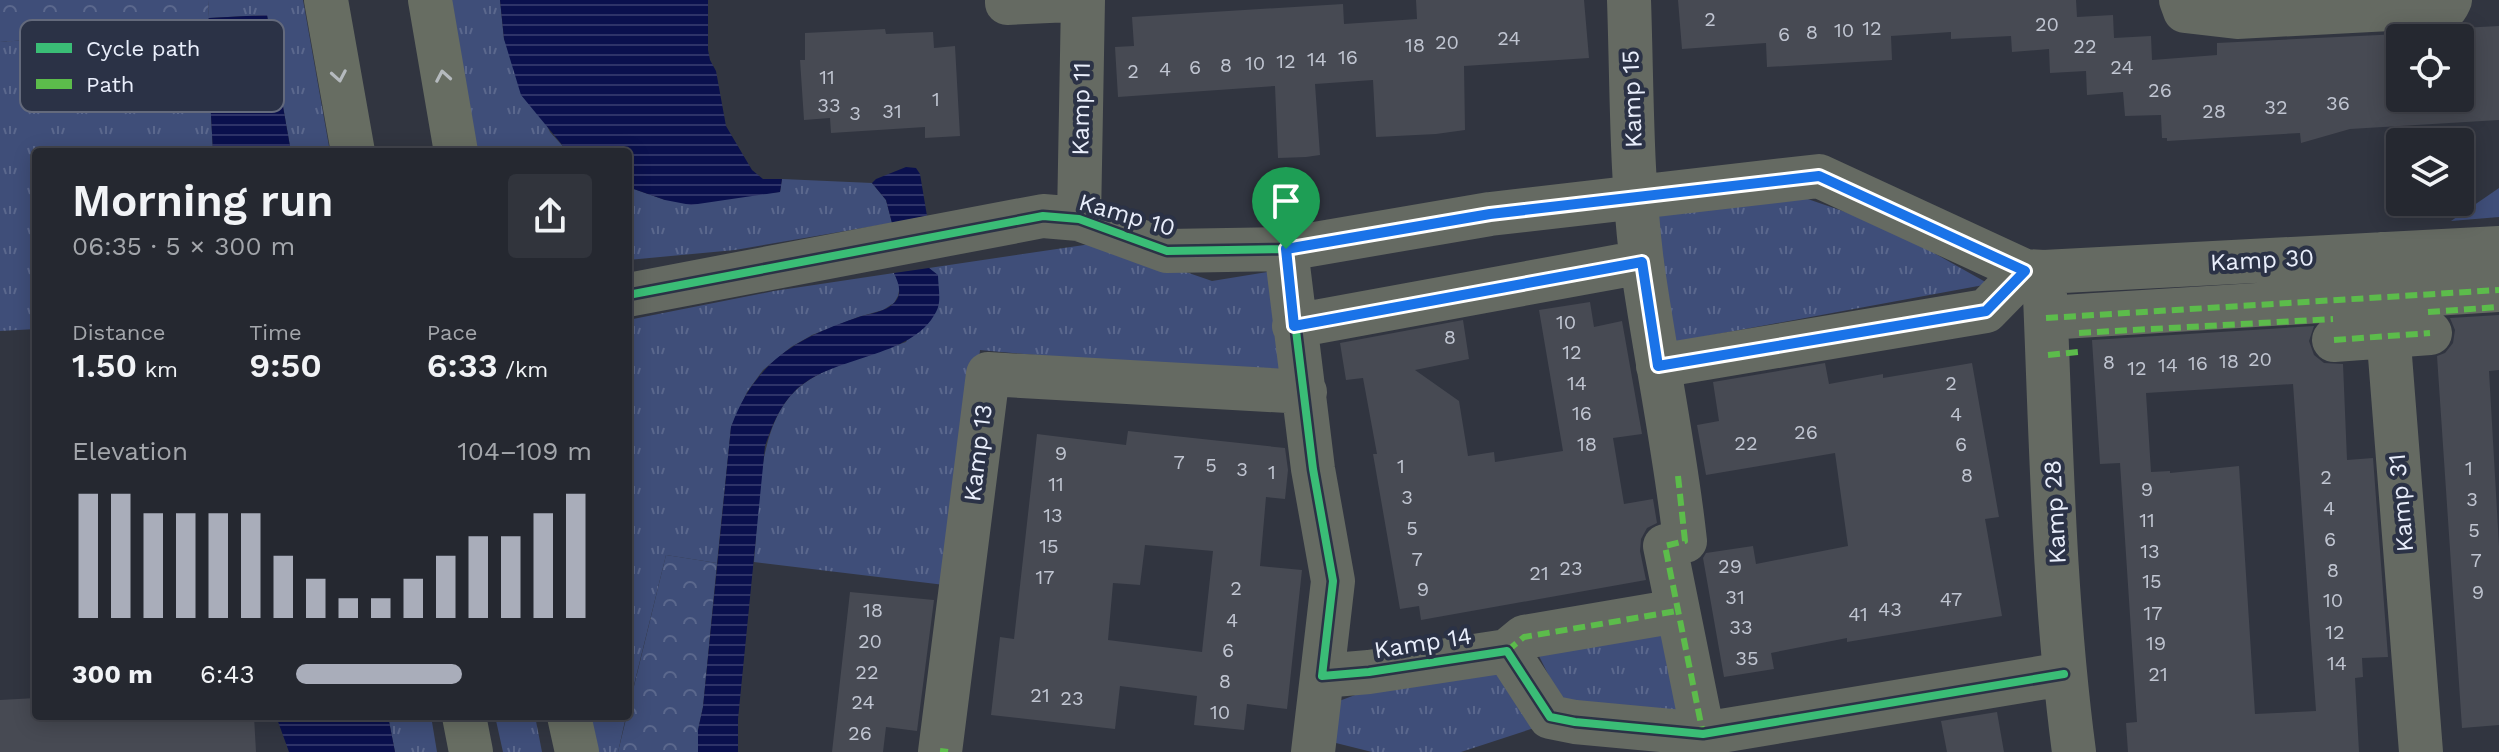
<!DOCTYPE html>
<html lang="en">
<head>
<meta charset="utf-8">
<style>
  body { margin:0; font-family:"Work Sans",sans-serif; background:#31343c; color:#f1f3f6; height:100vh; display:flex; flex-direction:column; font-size:30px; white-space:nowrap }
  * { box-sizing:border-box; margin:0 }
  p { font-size:26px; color:#a3a6ab }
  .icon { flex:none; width:44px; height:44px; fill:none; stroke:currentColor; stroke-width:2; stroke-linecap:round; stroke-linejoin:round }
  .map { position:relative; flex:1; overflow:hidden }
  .sheet { position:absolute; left:32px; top:148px; width:600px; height:572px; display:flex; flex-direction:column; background:#252830; border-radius:8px; box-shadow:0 4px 20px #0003,0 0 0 2px #42444c }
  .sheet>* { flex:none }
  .buttons { position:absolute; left:2386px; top:24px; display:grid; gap:16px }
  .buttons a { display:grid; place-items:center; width:88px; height:88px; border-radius:8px; background:#252830; box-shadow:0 4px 20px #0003,0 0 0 2px #42444c; font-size:40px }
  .pin { position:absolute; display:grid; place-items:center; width:68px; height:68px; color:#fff; margin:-82px -34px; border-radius:50% 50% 50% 0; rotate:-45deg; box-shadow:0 0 8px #0007 }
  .pin .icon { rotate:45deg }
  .round { display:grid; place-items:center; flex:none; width:84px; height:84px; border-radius:8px; background:#31343c }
  .overview { display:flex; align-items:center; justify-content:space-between; height:136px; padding:0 40px }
  h1 { font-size:44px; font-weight:600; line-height:60px }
  .figures { display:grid; grid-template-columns:repeat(3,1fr); gap:12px; height:136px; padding:8px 40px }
  .figures div { display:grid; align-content:center }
  .figures b { font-size:34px; font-weight:600 }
  .figures small { font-size:22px; font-weight:400 }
  .figures p { font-size:22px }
  .chart { height:224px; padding:16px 40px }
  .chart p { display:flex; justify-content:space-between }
  .chart svg { width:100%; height:144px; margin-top:8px; stroke:#a9adba; stroke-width:6 }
  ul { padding:0 40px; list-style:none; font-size:26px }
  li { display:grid; grid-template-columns:128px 96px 1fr; align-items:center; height:60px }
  li i { height:20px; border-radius:10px; background:#a9adba }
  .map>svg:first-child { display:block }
</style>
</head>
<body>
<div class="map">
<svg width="2499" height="752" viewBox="0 0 2499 752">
  <defs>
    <pattern id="grass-tufts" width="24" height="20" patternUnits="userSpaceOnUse" patternTransform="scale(2)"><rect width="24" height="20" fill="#3f4e79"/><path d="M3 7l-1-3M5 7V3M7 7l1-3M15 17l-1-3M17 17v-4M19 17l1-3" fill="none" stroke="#5b688d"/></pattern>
    <pattern id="forest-crowns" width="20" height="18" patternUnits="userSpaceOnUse" patternTransform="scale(2)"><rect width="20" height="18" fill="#3f4e79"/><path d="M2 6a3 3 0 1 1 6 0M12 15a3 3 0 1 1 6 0" fill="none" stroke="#5b688d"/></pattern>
    <pattern id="water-rules" width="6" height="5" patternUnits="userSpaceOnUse" patternTransform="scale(2)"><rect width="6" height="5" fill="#0a104d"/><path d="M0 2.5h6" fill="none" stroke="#2e3368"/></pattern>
  </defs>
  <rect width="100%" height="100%" fill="#313540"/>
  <path fill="url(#grass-tufts)" d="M208,0H303L330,152H291L267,15L209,18Z
    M451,0H500L504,39L550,132L568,152H476Z
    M206,23L213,152H36V329L0,331V42L202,27Z
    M782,179L872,183L886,200L892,223L735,250L628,260V187L665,200L780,192Z
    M2499,188V217L2451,221Z
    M1799,196L1886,226L1989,284L1675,342L1652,213Z
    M1091,244L1148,259L1212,281L1280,270V377L980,350L953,586L754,562C759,511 756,430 794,392C820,366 872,354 906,342L938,276L929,268Z
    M894,273L900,286L898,296L894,303L883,310L858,317L812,335L791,347L763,370L747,392L731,427L717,563L666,555L628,709V320L774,291Z
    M1674,616L1689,711L1567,712L1534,646Z
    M1494,668L1534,728L1461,752H1372L1332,742L1331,704L1366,691Z
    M388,716H431L437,752H395Z
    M495,716H535L542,752H503Z
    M587,716H626L618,752H594Z"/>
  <path fill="url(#forest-crowns)" d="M0,0H208L209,18L202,27L0,42Z
    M666,555L717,563L703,707L698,730V752H618Z"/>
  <path fill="url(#water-rules)" d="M500,0H708V50L710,60L716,71L726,126L752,170L763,179H782L780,192L691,205L665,200L628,187V152H568L521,95L504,39Z
    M267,15L291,152H213L206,23L209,18Z
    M906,167L916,168L920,174L927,216L892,223L886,200L872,183L876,179Z
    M929,268L938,275C938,287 942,302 936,312C911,360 831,354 794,392C779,407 772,426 765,446L738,719V752H698V730L703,707L731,427C754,364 794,339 856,318C869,313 885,313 895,302C903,293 898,282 894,273Z
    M276,716H388L395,752H289Z"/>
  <path fill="#474a53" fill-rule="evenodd" d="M1416,0H1584L1589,58L1464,66L1465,130L1436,134L1376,137L1373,80L1315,84L1320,155L1306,157L1278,158L1275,86L1118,97L1115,47L1134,46L1132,17L1343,4L1344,24L1417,19Z
    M1678,0H2076L2077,17L2113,15L2114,38L2151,36L2152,60L2217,55V43L2400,34V98H2466L2461,28L2499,26V120L2350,129L2301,143L2300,133L2167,141V138H2162L2161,115L2125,116L2123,92L2087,95L2086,71L2050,73L2049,49L2012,52L2011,36L1951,39V32L1891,36L1892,60L1767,67L1766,43L1682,49Z
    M885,29L886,34L933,32L934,48L955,46L960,136L925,138V127L831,133L830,118L804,120L800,60H805V33Z
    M1590,302L1594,327L1622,321L1642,434L1613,438L1624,504L1653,499L1657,523L1647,528L1641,539L1640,551L1646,580L1421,620L1419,606L1400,609L1373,454H1377L1363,378L1346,380L1340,343L1463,320L1469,359L1415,370L1459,401L1468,456L1494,452L1495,462L1563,451L1539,310Z
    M2499,315V370L2489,371L2499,546V725L2462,728L2437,356L2445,353L2453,343L2455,330L2450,318Z
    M2314,326L2309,341L2314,355L2324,363L2343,364L2347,460L2373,458L2388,657L2362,658L2363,677L2355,678L2359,752H2128L2126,723L2137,722L2120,463L2100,464L2092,340ZM2293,384L2316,711L2255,714L2239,466L2170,473V471L2151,472L2146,393Z
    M1825,363L1829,384L1883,374V378L1972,363L1999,517L1985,519L2002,616L1847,642V638L1771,653L1774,669L1724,677L1703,558L1706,553L1753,546L1756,564L1848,546L1835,453L1706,475L1697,425L1719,421L1713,382Z
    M1128,431L1285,448L1288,470L1285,499L1266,497L1260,566L1302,570L1287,709L1247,704L1244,730L1194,725L1197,696L1120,686L1115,729L991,715L1000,637L1014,639L1037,434L1126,445ZM1145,545L1213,551L1202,652L1108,640L1113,583L1140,585Z
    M850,592L934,600L917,731L886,727L883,752H832Z
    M36,698V716H254L256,752H0V700Z
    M1997,712L2004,752H1947L1941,721Z"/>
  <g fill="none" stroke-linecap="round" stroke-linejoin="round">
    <path stroke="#656a62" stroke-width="44" d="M1007,0V3L1071,0
      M1629,0C1632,87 1631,176 1642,263C1655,356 1675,448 1685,541L1665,546L1703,734
      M2181,0L2185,11L2237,17L2447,6L2450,0
      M1079,219L1083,0
      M1286,249L1313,469L1333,581L1322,676L1369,672L1507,651L1550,717L1575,722L1703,734L2064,674
      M2382,254L2421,752
      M2025,271L2044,272L2499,248
      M2044,272C2051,432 2053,593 2074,752
      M628,295L1043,216L1079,219L1167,251L1286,249L1490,214L1819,176L2025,271L1986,311L1658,366
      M2046,318L2499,290
      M1294,326L1642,262
      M2334,340L2430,333
      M1507,651L1524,637L1677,611
      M940,752L988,374L1305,392
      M1313,752L1322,676"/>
    <path stroke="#676d62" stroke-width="44" d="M326,0L353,152
      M430,0L456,152
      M464,716L471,752
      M569,716L577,752"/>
    <path stroke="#5cbc4b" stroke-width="6" stroke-dasharray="12 6" stroke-linecap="butt" d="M2428,312L2499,307
      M2046,318L2499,290
      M1294,326L1642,262
      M2079,333L2333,319
      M2334,340L2430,333
      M2048,355L2079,352
      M1678,476L1685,541L1665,546L1703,734
      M1507,651L1524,637L1677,611
      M940,751L948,752"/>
    <defs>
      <path id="cycleway" d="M1286,249L1313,469L1333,581L1322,676L1369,672L1507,651L1550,717L1575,722L1703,734L2064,674
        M628,295L1043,216L1079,219L1167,251L1286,249L1490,214L1819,176L2025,271L1986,311L1658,366"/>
    </defs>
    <use href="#cycleway" stroke="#2b3246" stroke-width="13"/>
    <use href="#cycleway" stroke="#3abd76" stroke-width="8"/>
  </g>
  <defs><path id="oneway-chevron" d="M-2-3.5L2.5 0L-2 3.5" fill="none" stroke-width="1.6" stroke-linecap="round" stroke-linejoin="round" transform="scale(2)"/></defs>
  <g stroke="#b5babe">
    <use href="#oneway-chevron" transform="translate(339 76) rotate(80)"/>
    <use href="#oneway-chevron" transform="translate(443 76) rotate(-100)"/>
  </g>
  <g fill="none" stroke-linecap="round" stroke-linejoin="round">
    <defs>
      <path id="route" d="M1819,176L2025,271L1986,311L1658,366L1642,262L1294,326L1286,249L1490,214Z"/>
    </defs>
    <use href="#route" stroke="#fff" stroke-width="16"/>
    <use href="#route" stroke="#1a73e8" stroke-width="10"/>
  </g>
  <g text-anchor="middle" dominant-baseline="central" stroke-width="8" stroke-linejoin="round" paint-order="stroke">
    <g font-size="20" fill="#c0c5d1">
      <text x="1710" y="19">2</text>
      <text x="2047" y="24">20</text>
      <text x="1872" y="28">12</text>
      <text x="1844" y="30">10</text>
      <text x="1812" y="32">8</text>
      <text x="1784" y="34">6</text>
      <text x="1509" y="38">24</text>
      <text x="1447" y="42">20</text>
      <text x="1415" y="45">18</text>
      <text x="2085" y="46">22</text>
      <text x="1348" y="57">16</text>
      <text x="1317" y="59">14</text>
      <text x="1286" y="61">12</text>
      <text x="1255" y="63">10</text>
      <text x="1226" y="65">8</text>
      <text x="1195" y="67">6</text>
      <text x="2122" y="67">24</text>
      <text x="1165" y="69">4</text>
      <text x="1133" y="71">2</text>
      <text x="827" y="77">11</text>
      <text x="2160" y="90">26</text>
      <text x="936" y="99">1</text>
      <text x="2338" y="103">36</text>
      <text x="829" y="105">33</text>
      <text x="2276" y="107">32</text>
      <text x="892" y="111">31</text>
      <text x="2214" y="111">28</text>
      <text x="855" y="113">3</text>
      <text x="1566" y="322">10</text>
      <text x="1450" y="337">8</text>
      <text x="1572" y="352">12</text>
      <text x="2260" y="359">20</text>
      <text x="2229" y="361">18</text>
      <text x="2109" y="362">8</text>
      <text x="2198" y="363">16</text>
      <text x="2168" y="365">14</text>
      <text x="2137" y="368">12</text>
      <text x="1577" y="383">14</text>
      <text x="1951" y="383">2</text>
      <text x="1582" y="413">16</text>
      <text x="1956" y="414">4</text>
      <text x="1806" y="432">26</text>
      <text x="1746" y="443">22</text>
      <text x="1587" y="444">18</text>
      <text x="1961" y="444">6</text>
      <text x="1061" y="453">9</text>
      <text x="1179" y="462">7</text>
      <text x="1211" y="465">5</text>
      <text x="1401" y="466">1</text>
      <text x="2469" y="468">1</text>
      <text x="1242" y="469">3</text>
      <text x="1272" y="472">1</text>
      <text x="1967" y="475">8</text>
      <text x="2326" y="477">2</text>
      <text x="1056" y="484">11</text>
      <text x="2147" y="489">9</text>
      <text x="1407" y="497">3</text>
      <text x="2472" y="499">3</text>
      <text x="2329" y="508">4</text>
      <text x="1053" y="515">13</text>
      <text x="2147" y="520">11</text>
      <text x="1412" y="528">5</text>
      <text x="2474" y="530">5</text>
      <text x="2330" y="539">6</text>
      <text x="1049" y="546">15</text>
      <text x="2150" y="551">13</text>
      <text x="1417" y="559">7</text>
      <text x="2476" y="560">7</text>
      <text x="1730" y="566">29</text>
      <text x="1571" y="568">23</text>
      <text x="2333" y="570">8</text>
      <text x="1539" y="573">21</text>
      <text x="1045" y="577">17</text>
      <text x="2152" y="581">15</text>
      <text x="1236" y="588">2</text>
      <text x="1423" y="589">9</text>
      <text x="2478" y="592">9</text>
      <text x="1735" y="597">31</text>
      <text x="1951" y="599">47</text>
      <text x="2333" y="600">10</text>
      <text x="1890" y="609">43</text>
      <text x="873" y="610">18</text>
      <text x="2153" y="613">17</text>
      <text x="1858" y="614">41</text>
      <text x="1232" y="620">4</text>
      <text x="1741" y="627">33</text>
      <text x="2335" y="632">12</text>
      <text x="870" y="641">20</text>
      <text x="2156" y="643">19</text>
      <text x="1228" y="650">6</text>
      <text x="1747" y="658">35</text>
      <text x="2337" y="663">14</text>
      <text x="867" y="672">22</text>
      <text x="2158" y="674">21</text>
      <text x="1225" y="681">8</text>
      <text x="1040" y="695">21</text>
      <text x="1072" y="698">23</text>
      <text x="863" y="702">24</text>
      <text x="1220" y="712">10</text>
      <text x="860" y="733">26</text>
    </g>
    <g font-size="24" fill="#e9eefb" stroke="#2b3246">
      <text transform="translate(1632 99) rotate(-92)">Kamp 15</text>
      <text transform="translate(1081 109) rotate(-89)">Kamp 11</text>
      <text transform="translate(1127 215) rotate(16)">Kamp 10</text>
      <text transform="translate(2262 260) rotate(-3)">Kamp 30</text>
      <text transform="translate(978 453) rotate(-83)">Kamp 13</text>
      <text transform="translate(2401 503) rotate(-95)">Kamp 31</text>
      <text transform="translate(2055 512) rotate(-93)">Kamp 28</text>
      <text transform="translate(1423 643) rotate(-9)">Kamp 14</text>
    </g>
  </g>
  <rect x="20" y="20" width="264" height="92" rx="12" fill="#2b3246" stroke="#646a7c" stroke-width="2"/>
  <rect x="36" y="43" width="36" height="10" fill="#3abd76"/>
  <rect x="36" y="79" width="36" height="10" fill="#5cbc4b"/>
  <g font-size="22" fill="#e9eefb">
    <text x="86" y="56">Cycle path</text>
    <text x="86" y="92">Path</text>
  </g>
</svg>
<div class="buttons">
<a><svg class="icon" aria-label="locate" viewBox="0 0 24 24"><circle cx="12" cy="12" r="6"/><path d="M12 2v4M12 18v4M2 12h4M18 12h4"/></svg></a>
<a><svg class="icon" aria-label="layers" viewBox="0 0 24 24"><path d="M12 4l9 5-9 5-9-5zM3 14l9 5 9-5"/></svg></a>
</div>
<div class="pin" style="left:1286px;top:249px;background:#1e9e55"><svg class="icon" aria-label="arrive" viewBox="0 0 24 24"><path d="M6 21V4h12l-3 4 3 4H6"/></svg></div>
<section class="sheet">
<div class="overview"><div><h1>Morning run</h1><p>06:35 · 5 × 300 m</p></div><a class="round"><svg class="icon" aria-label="share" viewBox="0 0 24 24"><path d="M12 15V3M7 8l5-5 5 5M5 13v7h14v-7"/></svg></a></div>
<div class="figures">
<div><p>Distance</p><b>1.50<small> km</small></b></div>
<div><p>Time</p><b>9:50</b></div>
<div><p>Pace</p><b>6:33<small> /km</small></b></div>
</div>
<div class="chart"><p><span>Elevation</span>104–109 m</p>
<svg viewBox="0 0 160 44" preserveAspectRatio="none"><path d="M5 44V6M15 44V6M25 44V12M35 44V12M45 44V12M55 44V12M65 44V25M75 44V32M85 44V38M95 44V38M105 44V32M115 44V25M125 44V19M135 44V19M145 44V12M155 44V6"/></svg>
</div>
<ul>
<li><b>300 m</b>6:43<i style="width:56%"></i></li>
</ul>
</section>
</div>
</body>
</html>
